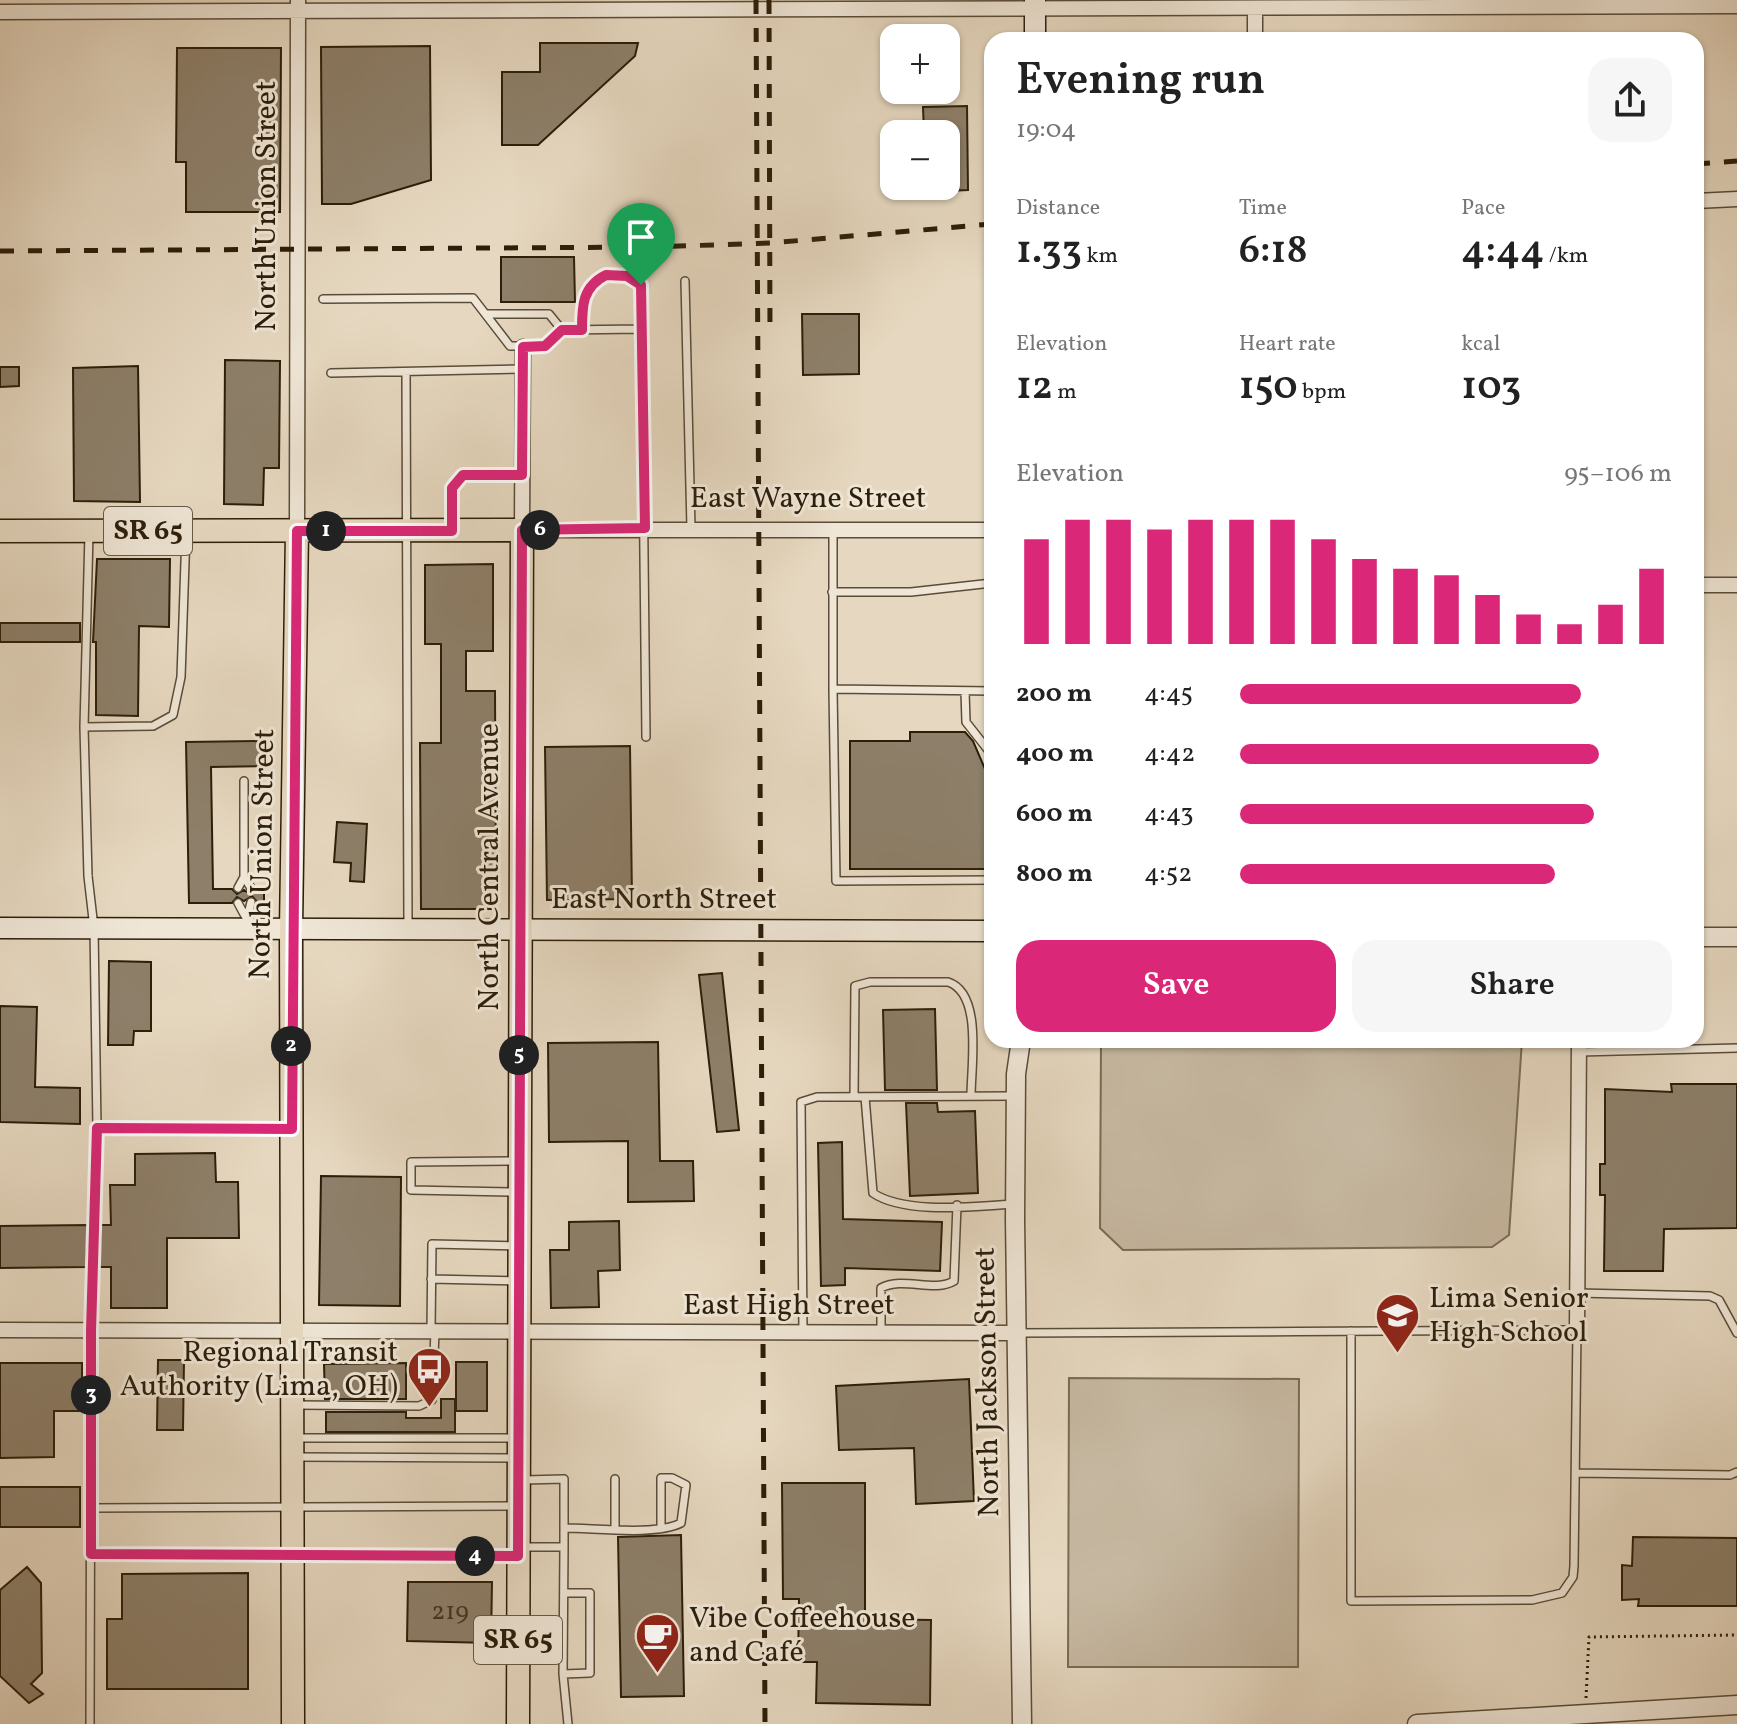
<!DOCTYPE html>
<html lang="en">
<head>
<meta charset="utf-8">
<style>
  body { margin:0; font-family:Vollkorn,serif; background:#f6f6f6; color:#222; height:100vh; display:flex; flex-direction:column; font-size:30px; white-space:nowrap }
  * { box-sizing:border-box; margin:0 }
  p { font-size:26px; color:#767676 }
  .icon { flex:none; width:44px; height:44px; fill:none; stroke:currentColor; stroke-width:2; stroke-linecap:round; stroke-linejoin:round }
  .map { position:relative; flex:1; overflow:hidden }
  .panel { position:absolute; left:984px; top:32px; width:720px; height:1016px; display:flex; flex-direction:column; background:#fff; border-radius:24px; box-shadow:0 2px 6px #0004 }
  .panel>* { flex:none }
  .tools { position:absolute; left:880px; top:24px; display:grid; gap:16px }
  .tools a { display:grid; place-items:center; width:80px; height:80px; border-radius:16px; background:#fff; box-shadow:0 2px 6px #0004; font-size:40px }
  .pin { position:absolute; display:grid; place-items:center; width:68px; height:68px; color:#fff; margin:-82px -34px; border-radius:50% 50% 50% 0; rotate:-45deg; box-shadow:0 0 8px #0007 }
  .pin .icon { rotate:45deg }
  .km { position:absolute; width:40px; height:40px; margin:-20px; border-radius:50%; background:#222; color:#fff; font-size:22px; line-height:40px; text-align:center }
  .round { display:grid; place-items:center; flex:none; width:84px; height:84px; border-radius:24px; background:#f6f6f6 }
  .summary { display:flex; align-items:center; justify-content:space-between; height:136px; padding:0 32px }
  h1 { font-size:44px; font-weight:600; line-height:60px }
  .stats { display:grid; grid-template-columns:repeat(3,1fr); gap:12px; height:136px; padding:8px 32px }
  .stats div { display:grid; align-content:center }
  .stats b { font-size:40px; font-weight:600 }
  .stats small { font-size:22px; font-weight:400 }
  .stats p { font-size:22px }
  .chart { height:224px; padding:16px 32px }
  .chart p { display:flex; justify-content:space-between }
  .chart svg { width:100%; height:144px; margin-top:8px; stroke:#db2777; stroke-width:6 }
  .cta { display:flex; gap:16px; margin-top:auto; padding:16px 32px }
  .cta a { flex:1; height:92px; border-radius:24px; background:#db2777; color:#fff; font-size:32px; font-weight:600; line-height:92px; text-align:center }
  .cta a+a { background:#f6f6f6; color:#222 }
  ul { padding:0 32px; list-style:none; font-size:26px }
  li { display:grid; grid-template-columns:128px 96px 1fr; align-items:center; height:60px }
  li i { height:20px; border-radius:10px; background:#db2777 }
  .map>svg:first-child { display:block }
</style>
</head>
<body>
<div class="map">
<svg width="1737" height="1724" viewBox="0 0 1737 1724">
  <rect width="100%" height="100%" fill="#e6d8c0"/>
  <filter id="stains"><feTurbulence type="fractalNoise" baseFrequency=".0025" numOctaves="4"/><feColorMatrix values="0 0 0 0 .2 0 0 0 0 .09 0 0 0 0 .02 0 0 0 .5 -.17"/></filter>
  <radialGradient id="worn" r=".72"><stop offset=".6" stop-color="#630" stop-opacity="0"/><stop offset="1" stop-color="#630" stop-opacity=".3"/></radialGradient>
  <path fill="#c6b8a1" stroke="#796b56" stroke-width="2" d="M1101,1040H1522L1509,1235L1492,1247L1123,1250L1100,1228Z
    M1069,1378L1299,1379L1298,1667H1068Z"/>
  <path fill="#8d7f69" stroke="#2c1e0a" stroke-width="2" d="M540,43H638L635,56L538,145H502V72H540Z
    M430,46L431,180L351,204H322L321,47Z
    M177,48H281L280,212H186V162H176Z
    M967,106L968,190L946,191V134H924L923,107Z
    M501,257H574L575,302H501Z
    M802,314H859V374L803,375Z
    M225,360L280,361L279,468H264L263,505L224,504Z
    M138,366L140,502L74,501L73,368Z
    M0,367H19V386L0,387Z
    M97,559H170L169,627L139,626L138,716L96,715V642H93Z
    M493,564V651H466V691H495L496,909H421L420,743H441V644H425V565Z
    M0,623H80V642H0Z
    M910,732H965L973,741L991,783L992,869H850V741H910Z
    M265,741L266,766L211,767L213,889H232L237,894L244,890L250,894L264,888V902H257L252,896L244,901L237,897L232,903H189L186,742Z
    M630,746L632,899L547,900L545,747Z
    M337,822L367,824L364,882L350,881L351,863L334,862Z
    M109,961L151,962V1031H134L133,1045H108Z
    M722,973L739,1130L717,1132L699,975Z
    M0,1006L37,1007L35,1087L80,1088V1124L0,1122Z
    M935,1009L937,1090H885L883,1010Z
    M658,1042L660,1161H693L694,1201L628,1202V1141L549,1142L548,1043Z
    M1671,1084H1737V1228L1664,1229L1663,1271H1604L1605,1195H1600V1164H1605V1089L1672,1092Z
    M906,1103H937L938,1112L975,1111L978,1193L910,1196Z
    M842,1142L843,1219L942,1222L940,1271L845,1268V1285L821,1286L818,1143Z
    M215,1153L216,1182H238L239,1238H167V1308H111V1267H99L101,1225H111L110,1185H135V1154Z
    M321,1176L401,1177L400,1306L319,1305Z
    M619,1221L620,1270L598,1271L599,1307L551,1308L550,1250H569V1222Z
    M88,1225L86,1267L0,1268V1226Z
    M158,1360H184L183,1430H157Z
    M456,1362H487V1411H456Z
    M0,1363H82V1411H54V1457L0,1458Z
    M406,1363V1399H325L324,1364Z
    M969,1379L974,1501L916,1504L914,1448L839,1450L836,1386Z
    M441,1399H455V1432H326V1412H406V1418H441Z
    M782,1483H865V1619L931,1620L930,1705L816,1703L817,1662H798L799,1599H783Z
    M0,1487H80V1527H0Z
    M681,1535L684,1696L621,1697L618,1537Z
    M1633,1537L1737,1538V1606H1638L1639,1599L1622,1600V1565L1632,1566Z
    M27,1567L41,1583L42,1673L31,1684L43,1694L29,1703L0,1676V1590Z
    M248,1573V1689H107V1619H122V1574Z
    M408,1582H492L491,1643L407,1641Z"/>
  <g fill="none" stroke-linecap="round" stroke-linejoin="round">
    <defs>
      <path id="service" d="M685,281L691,528
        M323,299L473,298L510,346H545L562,330L642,329
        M488,314H549L562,330
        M582,330C582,320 580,307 584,298C594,276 623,265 641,285L646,737
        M406,372L408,926
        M331,373L523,369
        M452,528V488L463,475H522
        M833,529V689L992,691
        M89,533L84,727L88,876L94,928L97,1128L91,1331L90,1724
        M832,592H911L992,583
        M833,689L836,881L992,880
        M965,691L966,722L992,755
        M84,727L153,726L173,715L181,677L186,533
        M244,877L251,888
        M238,888L244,877V781
        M238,903L245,916
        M245,926L251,902
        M1579,1052L1737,1048
        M854,1097L855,986L870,982H948C983,993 971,1066 971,1096
        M865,1097L873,1193C905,1215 976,1206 1015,1204
        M97,1128L287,1129
        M516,1192L411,1190V1162L517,1161
        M431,1279L517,1281
        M1578,1293L1710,1296L1719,1300L1737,1333
        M431,1331L432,1244L517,1246
        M803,1332L801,1102L817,1097L1015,1096
        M881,1332V1288C903,1276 934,1293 954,1281L957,1205
        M1018,1333C1204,1332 1391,1331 1577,1330L1574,1566L1573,1577L1562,1593L1532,1600L1351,1601V1331
        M296,1405L419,1406L432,1400L435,1332
        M297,1438H516
        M296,1457L516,1458
        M1576,1473L1730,1475L1737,1472
        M615,1479V1528
        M91,1508L516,1506
        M564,1528C595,1528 656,1536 681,1523L686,1485L672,1478H661V1528
        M521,1547H564V1479L524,1480
        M564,1547L563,1674L568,1724
        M91,1554L516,1556
        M563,1674L590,1673V1593H564"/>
      <path id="minor" d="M0,12L1737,6
        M1255,40V8
        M1696,201L1737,199
        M523,347L522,530H992
        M297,531L298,0
        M1696,585H1737
        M0,1330L1016,1333
        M1577,1330L1579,1040"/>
      <path id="tertiary" d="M1696,937H1737
        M1021,1040L1016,1074L1015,1219L1022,1724
        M1417,1724L1737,1705"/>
      <path id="secondary" d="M1035,0V40
        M0,928L992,931"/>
      <path id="primary" d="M0,531L522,530L518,1724
        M293,1724L291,929L297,531"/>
    </defs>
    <use href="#service" stroke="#5a4c38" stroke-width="10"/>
    <use href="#minor" stroke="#5a4c38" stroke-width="17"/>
    <use href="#tertiary" stroke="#5a4c38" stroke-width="21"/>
    <use href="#secondary" stroke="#2c1e0a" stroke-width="23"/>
    <use href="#primary" stroke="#2c1e0a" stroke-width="25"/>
    <path stroke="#2c1e0a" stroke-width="3" stroke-dasharray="2 4" stroke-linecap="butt" d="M1586,1698L1589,1637L1737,1635"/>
    <use href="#service" stroke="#efe6d6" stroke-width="7"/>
    <use href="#minor" stroke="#efe6d6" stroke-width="14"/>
    <use href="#tertiary" stroke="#efe6d6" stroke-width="18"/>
    <use href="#secondary" stroke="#efe6d6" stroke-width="20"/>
    <use href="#primary" stroke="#e6d8c0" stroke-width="22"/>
    <path stroke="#2c1e0a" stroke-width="5" stroke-dasharray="14 14" stroke-linecap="butt" d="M756,0L765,1724
      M769,0L770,336
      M1696,164L1737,161
      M0,251L652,247L770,243L992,224"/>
  </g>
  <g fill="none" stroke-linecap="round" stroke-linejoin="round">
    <defs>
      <path id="route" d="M606,275L627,276L641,285L645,528L522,530L518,1556L91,1554V1331L97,1128L292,1129L297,531H452V488L463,475H522L523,347L545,346L562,330H582C582,306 582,287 606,275Z"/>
    </defs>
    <use href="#route" stroke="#fff" stroke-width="16"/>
    <use href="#route" stroke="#db2777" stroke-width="10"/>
  </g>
  <defs>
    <symbol id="school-pin" viewBox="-11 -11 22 30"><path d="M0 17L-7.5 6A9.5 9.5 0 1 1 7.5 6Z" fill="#8f2418" stroke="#efe6d6"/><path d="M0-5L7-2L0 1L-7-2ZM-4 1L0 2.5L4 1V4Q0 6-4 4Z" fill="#fff"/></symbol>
    <symbol id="bus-pin" viewBox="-11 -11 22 30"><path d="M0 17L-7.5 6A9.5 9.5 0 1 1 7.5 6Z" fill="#8f2418" stroke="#efe6d6"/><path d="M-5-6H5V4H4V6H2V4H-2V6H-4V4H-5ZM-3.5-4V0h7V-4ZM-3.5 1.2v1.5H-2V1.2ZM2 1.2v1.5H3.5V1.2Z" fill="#fff"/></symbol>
    <symbol id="cafe-pin" viewBox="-11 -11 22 30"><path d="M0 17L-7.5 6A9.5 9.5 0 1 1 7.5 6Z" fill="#8f2418" stroke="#efe6d6"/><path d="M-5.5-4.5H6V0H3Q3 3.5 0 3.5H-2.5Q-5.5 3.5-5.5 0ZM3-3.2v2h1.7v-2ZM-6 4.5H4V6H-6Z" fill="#fff"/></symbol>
  </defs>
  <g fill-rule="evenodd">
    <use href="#school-pin" x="1372" y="1290" width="51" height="69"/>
    <use href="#bus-pin" x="404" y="1344" width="51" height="69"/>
    <use href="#cafe-pin" x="632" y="1610" width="51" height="69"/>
  </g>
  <g text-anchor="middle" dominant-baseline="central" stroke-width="6" stroke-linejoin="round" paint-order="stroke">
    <g font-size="26" fill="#443622">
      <text x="450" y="1612">219</text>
    </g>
    <g fill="#efe6d6" stroke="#665a47" stroke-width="2">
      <rect x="104" y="507" width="88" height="48" rx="6"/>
      <rect x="474" y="1616" width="88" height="48" rx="6"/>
    </g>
    <g font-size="28" font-weight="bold" fill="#2c1e0a">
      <text x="148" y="531">SR 65</text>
      <text x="518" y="1640">SR 65</text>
    </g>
    <g font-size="30" fill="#2c1e0a" stroke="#efe6d6">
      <text transform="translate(267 206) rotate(-90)">North Union Street</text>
      <text x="808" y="499">East Wayne Street</text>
      <text transform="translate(263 854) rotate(-89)">North Union Street</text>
      <text transform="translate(490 867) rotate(-90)">North Central Avenue</text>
      <text x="664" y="900">East North Street</text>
      <text x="789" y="1306">East High Street</text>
      <text transform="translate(988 1382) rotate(-91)">North Jackson Street</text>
    </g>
    <g font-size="30" fill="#2c1e0a" stroke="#efe6d6" text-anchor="start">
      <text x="1429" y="1299">Lima Senior<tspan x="1429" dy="34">High School</tspan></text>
      <text x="398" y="1353" text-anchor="end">Regional Transit<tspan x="398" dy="34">Authority (Lima, OH)</tspan></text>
      <text x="689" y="1619">Vibe Coffeehouse<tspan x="689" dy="34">and Café</tspan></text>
    </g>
  </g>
  <rect width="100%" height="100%" filter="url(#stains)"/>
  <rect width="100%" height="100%" fill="url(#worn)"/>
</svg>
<div class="tools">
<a>+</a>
<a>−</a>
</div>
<div class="pin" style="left:641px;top:285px;background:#1e9e55"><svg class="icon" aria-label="arrive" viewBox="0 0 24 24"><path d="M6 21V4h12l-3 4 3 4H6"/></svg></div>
<b class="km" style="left:326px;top:531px">1</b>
<b class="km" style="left:291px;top:1046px">2</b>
<b class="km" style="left:91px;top:1395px">3</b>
<b class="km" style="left:475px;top:1556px">4</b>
<b class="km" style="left:519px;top:1055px">5</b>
<b class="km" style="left:540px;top:530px">6</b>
<section class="panel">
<div class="summary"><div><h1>Evening run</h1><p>19:04</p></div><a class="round"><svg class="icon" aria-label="share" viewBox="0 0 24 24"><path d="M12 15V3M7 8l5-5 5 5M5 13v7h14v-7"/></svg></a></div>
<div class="stats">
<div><p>Distance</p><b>1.33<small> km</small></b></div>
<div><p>Time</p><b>6:18</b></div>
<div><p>Pace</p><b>4:44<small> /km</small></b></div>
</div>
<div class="stats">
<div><p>Elevation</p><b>12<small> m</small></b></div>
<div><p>Heart rate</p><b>150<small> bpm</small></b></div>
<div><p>kcal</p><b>103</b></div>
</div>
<div class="chart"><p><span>Elevation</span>95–106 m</p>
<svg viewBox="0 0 160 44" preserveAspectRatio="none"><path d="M5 44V12M15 44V6M25 44V6M35 44V9M45 44V6M55 44V6M65 44V6M75 44V12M85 44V18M95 44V21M105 44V23M115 44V29M125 44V35M135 44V38M145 44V32M155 44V21"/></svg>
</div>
<ul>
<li><b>200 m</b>4:45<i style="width:79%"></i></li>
<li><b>400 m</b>4:42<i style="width:83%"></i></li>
<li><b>600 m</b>4:43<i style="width:82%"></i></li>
<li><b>800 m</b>4:52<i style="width:73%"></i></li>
</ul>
<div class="cta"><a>Save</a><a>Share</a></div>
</section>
</div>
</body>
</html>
